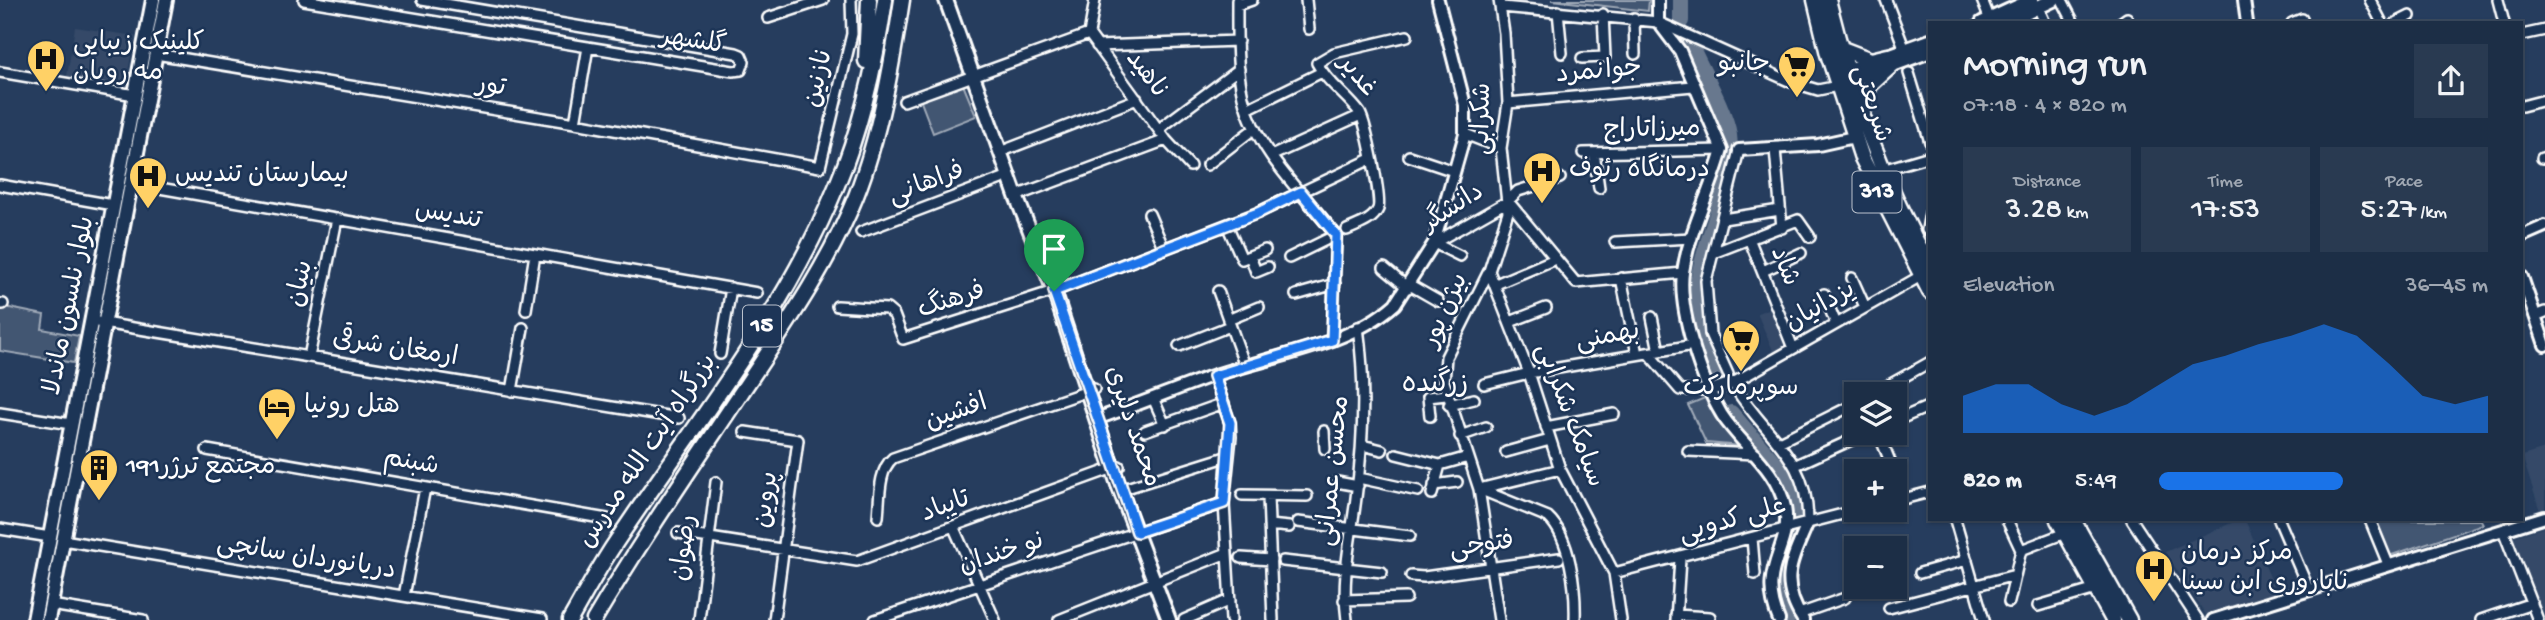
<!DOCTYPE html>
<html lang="en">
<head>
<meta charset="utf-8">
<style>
  body { margin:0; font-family:"Gochi Hand","Playpen Sans Arabic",sans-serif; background:#293a51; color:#f1f3f6; height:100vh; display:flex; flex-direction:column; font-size:26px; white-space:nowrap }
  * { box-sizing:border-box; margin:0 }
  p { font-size:23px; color:#a0a8b3 }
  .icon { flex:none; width:38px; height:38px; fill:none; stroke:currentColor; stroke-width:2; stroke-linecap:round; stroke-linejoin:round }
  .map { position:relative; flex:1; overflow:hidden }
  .sheet { position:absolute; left:1928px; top:21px; width:595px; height:500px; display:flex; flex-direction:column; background:#1c2e46; border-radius:0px; box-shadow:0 2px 5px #0004,0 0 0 2px #3a4a5f }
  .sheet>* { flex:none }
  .fabs { position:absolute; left:1844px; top:382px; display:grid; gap:14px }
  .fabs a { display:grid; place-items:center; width:63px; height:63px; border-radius:0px; background:#1c2e46; box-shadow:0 2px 5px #0004,0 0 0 2px #3a4a5f; font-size:35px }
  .pin { position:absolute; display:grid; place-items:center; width:60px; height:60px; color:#fff; margin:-72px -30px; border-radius:50% 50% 50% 0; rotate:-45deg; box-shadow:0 0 7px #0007 }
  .pin .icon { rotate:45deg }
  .round { display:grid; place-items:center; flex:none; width:74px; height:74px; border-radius:0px; background:#293a51 }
  .head { display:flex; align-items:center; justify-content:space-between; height:119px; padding:0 35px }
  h1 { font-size:38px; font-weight:600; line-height:52px }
  .figures { display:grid; grid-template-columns:repeat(3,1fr); gap:10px; height:119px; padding:7px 35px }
  .figures div { display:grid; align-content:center; border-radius:0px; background:#293a51; text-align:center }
  .figures b { font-size:30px; font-weight:600 }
  .figures small { font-size:19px; font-weight:400 }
  .figures p { font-size:19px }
  .chart { height:196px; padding:14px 35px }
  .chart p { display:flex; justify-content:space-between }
  .chart svg { width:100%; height:126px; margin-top:7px; fill:#1a73e8; opacity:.7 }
  ul { padding:0 35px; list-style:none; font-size:23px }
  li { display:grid; grid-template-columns:112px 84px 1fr; align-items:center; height:52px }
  li i { height:18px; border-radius:9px; background:#1a73e8 }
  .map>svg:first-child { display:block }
</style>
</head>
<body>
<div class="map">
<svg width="2545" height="620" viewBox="0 0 2545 620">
  <rect width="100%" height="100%" fill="#263d5e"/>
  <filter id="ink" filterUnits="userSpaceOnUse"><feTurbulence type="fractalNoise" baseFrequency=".0143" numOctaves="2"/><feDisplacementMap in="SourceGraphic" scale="14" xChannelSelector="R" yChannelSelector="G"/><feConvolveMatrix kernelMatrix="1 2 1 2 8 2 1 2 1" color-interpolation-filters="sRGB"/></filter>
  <g filter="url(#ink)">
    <path fill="#344a68" d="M75,27L135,36L126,81L120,86L67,76Z
      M1774,307L1790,347L1775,355L1757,313Z
      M2545,449V509L2540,511L2522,456Z
      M2238,520H2245L2277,593L2206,615L2165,552Z
      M2545,527V617L2512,537Z"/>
    <path fill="#425672" stroke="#a0aab8" stroke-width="2" d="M1552,0H1649L1648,11Z
      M962,82L976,116L933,133L920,99Z
      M0,306L44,315L42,329L79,336L74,363L0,351Z
      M1707,397L1742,446L1706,443L1688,405Z
      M2374,520H2481L2483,524L2389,556Z"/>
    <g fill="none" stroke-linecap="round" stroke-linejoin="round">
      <path stroke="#67788e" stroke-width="16" d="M1681,21V0
        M1689,42C1699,65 1726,112 1729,135C1735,183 1708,230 1699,276C1691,311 1704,347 1718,379
        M1731,413L1784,474L1796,509L1795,531L1777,582L1787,620"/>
      <defs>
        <path id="minor" d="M304,0L733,71L741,70L744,62L741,55L736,53L422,0
          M1095,0L1089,34L1166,140L1190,166
          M1237,0C1237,31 1236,67 1243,97C1256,151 1303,194 1336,235L1332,339
          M1306,0L1309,29
          M1499,0L1504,33L1508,103L1501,148L1508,212L1489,271L1446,357L1444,382L1479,489L1499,620
          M1886,0L1905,50
          M1982,0L1990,20
          M2062,0L2074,23
          M2370,0L2382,23
          M2498,0L2504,23
          M1237,5L1252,0
          M1502,7L1658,22L1791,82L1818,90L1838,86
          M2038,7L2045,23
          M1558,11L1562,53
          M768,18L823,0
          M1634,18L1635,54
          M2120,23L2127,18
          M2292,23L2302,19
          M2396,23L2410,16
          M2522,35L2545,30
          M1097,46L1238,41
          M156,54L575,123L820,167L852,34L851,0
          M1582,58L1605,57L1603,14
          M0,72L135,95
          M1909,73L1930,142
          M904,101L1089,34
          M1508,103L1693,86
          M2522,106L2545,100
          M1247,109L1322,72
          M575,123L588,47
          M1159,129L1239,69
          M1465,134L1501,148
          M1775,149L1782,228
          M1000,152L1137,99
          M1583,153L1722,150
          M1594,153L1599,188
          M1271,156L1361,115
          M1409,156L1454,171
          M2542,158H2545
          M1207,165L1255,128
          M1882,170L1930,156
          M131,183L757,293
          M0,185L113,205
          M1016,196L1166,140
          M1508,201L1576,283L1683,273
          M1149,214L1164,249
          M1723,219L1780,210
          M1227,225L1242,259L1265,250
          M1347,230C1357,225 1373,221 1378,209C1382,200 1366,123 1360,113C1347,95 1327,83 1317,63L1334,53L1407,36
          M1927,230L1930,213
          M861,232L1009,176
          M1750,241L1793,348
          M1615,242L1692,238
          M1434,243L1508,201L1518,191L1560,178
          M1434,243L1460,256
          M1713,253L1798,220L1810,237
          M1250,256L1256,272L1268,267
          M1289,258L1336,235
          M1384,268L1408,288
          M1489,271L1529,373L1560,469L1614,573L1621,620
          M1763,271L1801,253
          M1621,278L1637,354
          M1852,278L1865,307
          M1496,284L1555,259
          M1410,285L1438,301
          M1218,291L1245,366
          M1824,294L1836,324
          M1296,295L1335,284
          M0,304H3
          M837,306L887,309L894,315L903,339L1054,291L1257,213L1371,159
          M526,310L535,254
          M2535,316L2545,312
          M1652,317L1659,351
          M1228,320L1259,307
          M91,321L679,418
          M1510,322L1546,308
          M1179,346L1230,326
          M1648,353L1680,390H1711
          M720,354L731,288
          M309,357L337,219
          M1728,374L1710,334L1706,281L1739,150
          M1214,376L1230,423L1231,437L1224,503L1231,620
          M1733,383L1926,273
          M1484,384L1529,373L1694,345
          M1736,389C1767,438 1808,457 1808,522
          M512,391L523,328
          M1873,394L1930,362
          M1153,398L1165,425
          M1449,405L1474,399
          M0,413L71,424
          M1430,416L1428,397L1446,395
          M1895,421L1930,406
          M1546,427L1614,414
          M1145,431L1224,403
          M1324,431L1325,449
          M745,432L798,440L774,620
          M1878,432L1894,471
          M1460,436L1486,427
          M1779,442L1857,403
          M1362,445L1382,450
          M207,450L607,519
          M1688,451L1756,454
          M1506,452L1550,440
          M1396,454L1440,465
          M1440,465L1468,457
          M1796,465L1869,432
          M1895,474L1899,483
          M1359,478L1418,491
          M1337,482L1358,486
          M1434,485L1457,482
          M1479,489L1548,517C1571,538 1576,591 1575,620
          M1479,489L1560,469
          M1120,490L1229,456
          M1432,494L1440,465
          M1242,495L1307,496
          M1268,497L1273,620
          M1895,501L1930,492
          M878,517C880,499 878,470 893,458L1094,389
          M1955,520L1984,620
          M2007,520L2021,550
          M2132,520L2198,620
          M2279,520L2308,588
          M2370,520L2388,564
          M1298,522L1410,536
          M1269,525L1289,527
          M954,528L995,620
          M0,529L50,537
          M2503,530L2538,620
          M678,533L857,561L1119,466
          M1752,538L1755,574
          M63,540L542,619
          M2021,550L2065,533
          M1241,558L1271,560
          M1283,561L1382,572
          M1614,573L1862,509
          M1920,573L1967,560
          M1411,576L1424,577L1559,558
          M404,596L425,488
          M1344,600L1406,598
          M2009,602L2021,550
          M51,605L143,620
          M2038,606L2096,589
          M1889,608L2015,575
          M1799,614L1845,598
          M1676,615L1710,617
          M699,620L716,482
          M875,620L1224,503
          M1059,620L1227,553
          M1184,620L1230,600
          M1347,620C1341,578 1351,539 1356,498C1364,439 1366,385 1358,327
          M1676,620L1680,559
          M2481,620L2532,603"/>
        <path id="tertiary" d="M1658,0V22L1680,51L1722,150C1711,191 1689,230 1683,272C1678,311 1702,382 1722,415C1742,446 1777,468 1785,507C1793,549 1756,567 1779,620
          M2244,0L2247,23
          M1739,150L1818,145L1854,137
          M2522,236L2545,226
          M2522,277L2545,345
          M1711,390L1733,383
          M1096,419C1135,406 1173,390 1212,376C1271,356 1347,347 1395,304L1434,243L1465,134V105L1438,0
          M1803,620C1778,580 1792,561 1808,522
          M2213,620L2545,517"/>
        <path id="secondary" d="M946,0L1016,196L1054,291L1118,485L1169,620
          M1982,23L2032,0
          M2005,23L2053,0
          M1838,74L1930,41
          M1841,84L1930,51
          M34,620L153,0
          M48,620L166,0"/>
        <path id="primary" d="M1815,0L1828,54L1862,158L1930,292
          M1828,0C1851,94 1883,182 1930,267
          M1840,48L1871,60L1888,56
          M1863,114L1869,86L1892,65
          M2058,520L2113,620
          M2073,520L2129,620"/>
        <path id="trunk" d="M866,61L869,0
          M570,620C585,594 599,567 616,542C693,426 784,315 837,185C861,128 876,61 885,0
          M594,620C640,542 691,468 741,393C783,330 828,266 856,196C880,135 892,65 902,0"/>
      </defs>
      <use href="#minor" stroke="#fff" stroke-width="14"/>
      <use href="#tertiary" stroke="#fff" stroke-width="16"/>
      <use href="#secondary" stroke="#fff" stroke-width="18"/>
      <use href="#primary" stroke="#fff" stroke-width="19"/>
      <use href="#trunk" stroke="#fff" stroke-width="19"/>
      <use href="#minor" stroke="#1d3557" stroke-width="9"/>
      <use href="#tertiary" stroke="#1d3557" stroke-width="10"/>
      <use href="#secondary" stroke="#1d3557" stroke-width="12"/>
      <use href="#primary" stroke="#1d3557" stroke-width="14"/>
      <use href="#trunk" stroke="#1d3557" stroke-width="14"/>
    </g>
  </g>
  <g fill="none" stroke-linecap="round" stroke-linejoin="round" filter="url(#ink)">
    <defs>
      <path id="route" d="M1301,192L1336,235L1332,340L1214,376L1230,423L1224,503L1137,532L1054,291L1258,213Z"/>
    </defs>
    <use href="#route" stroke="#fff" stroke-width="14"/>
    <use href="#route" stroke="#1a73e8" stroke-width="9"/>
  </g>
  <defs>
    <symbol id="hospital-pin" viewBox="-11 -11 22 30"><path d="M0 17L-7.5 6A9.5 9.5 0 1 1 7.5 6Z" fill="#ffd166" stroke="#1d3557"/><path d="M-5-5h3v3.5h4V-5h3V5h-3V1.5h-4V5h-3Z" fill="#111"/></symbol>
    <symbol id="supermarket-pin" viewBox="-11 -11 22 30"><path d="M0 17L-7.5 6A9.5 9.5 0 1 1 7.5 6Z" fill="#ffd166" stroke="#1d3557"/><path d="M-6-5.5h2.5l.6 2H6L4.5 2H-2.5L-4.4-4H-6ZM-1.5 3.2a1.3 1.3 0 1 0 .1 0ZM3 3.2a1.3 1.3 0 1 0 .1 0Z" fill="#111"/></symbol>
    <symbol id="hotel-pin" viewBox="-11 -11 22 30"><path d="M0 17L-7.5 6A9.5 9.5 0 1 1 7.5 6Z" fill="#ffd166" stroke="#1d3557"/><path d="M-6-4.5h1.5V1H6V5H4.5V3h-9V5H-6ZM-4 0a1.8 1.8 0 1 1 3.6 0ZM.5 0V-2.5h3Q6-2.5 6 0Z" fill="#111"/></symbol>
    <symbol id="building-pin" viewBox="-11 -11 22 30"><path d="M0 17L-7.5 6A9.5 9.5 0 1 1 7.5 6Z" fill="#ffd166" stroke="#1d3557"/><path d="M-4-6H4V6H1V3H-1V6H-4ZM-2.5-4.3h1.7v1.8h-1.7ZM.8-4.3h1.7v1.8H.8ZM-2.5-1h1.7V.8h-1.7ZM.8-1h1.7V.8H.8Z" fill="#111"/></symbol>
  </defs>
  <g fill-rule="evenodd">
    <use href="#hospital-pin" x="24" y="37" width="44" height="60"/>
    <use href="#supermarket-pin" x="1775" y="43" width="44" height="60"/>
    <use href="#hospital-pin" x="1520" y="149" width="44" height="60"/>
    <use href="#hospital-pin" x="126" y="154" width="44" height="60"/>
    <use href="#supermarket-pin" x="1719" y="317" width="44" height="60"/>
    <use href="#hotel-pin" x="255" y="385" width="44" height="60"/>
    <use href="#building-pin" x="77" y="446" width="44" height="60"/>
    <use href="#hospital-pin" x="2132" y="547" width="44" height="60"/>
  </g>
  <g text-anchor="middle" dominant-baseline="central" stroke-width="5" stroke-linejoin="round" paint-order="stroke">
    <g fill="#1d3557" stroke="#bbc2cd" stroke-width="2">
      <rect x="1852.5" y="171.5" width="49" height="41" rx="5"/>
      <rect x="743" y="305.5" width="38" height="41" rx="5"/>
    </g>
    <g font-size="24" font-weight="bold" fill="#fff">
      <text x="1877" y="192">313</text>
      <text x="762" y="326">15</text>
    </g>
    <g font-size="26" fill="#fff" stroke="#1d3557">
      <text transform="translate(693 43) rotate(9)">گلشهر</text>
      <text transform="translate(1599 73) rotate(-5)">جوانمرد</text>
      <text transform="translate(1145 75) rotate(53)">ناهید</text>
      <text transform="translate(1356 77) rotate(51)">غدیر</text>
      <text transform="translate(820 79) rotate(-77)">نازنین</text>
      <text transform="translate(491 88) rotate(9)">تور</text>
      <text transform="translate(1870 104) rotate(72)">شریعتی</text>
      <text transform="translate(1484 119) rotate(-89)">شکرابی</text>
      <text transform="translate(1652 131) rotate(-1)">میرزاتاراج</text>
      <text transform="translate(927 185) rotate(-21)">فراهانی</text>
      <text transform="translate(1454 209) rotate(-33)">دانشگر</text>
      <text transform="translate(448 217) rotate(10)">تندیس</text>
      <text transform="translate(1783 267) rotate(68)">شاد</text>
      <text transform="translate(302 284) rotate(-78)">بنیان</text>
      <text transform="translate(952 302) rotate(-18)">فرهنگ</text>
      <text transform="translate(71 306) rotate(-79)">بلوار نلسون ماندلا</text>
      <text transform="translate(1821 308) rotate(-30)">یزدانیان</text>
      <text transform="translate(1447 311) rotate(-66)">بیژن پور</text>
      <text transform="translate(1608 338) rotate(-10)">بهمنی</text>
      <text transform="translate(395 350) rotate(9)">ارمغان شرقی</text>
      <text transform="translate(957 414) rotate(-19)">افشین</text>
      <text transform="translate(1568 416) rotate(69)">سیامک شکرابی</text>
      <text transform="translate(1131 427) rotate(71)">محمد دلیری</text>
      <text transform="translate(649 452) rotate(-56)">بزرگراه آیت الله مدرس</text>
      <text transform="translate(411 464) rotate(10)">شبنم</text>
      <text transform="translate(1335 471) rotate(-84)">محسن عمرانی</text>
      <text transform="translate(768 500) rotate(-82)">پروین</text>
      <text transform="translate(946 508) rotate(-20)">تایباد</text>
      <text transform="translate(1733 522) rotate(-16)">علی کدویی</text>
      <text transform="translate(1482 547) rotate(-8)">فتوحی</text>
      <text transform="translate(686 548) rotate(-83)">رضوان</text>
      <text transform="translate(1002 555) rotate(-18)">نو خندان</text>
      <text transform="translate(306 559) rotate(9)">دریانوردان سانچی</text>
    </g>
    <g font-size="26" fill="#fff" stroke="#1d3557" text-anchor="start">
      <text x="73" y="44">کلینیک زیبایی<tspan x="73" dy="30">مه رویان</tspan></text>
      <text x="1770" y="65" text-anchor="end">جانبو</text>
      <text x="1569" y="171">درمانگاه رئوف</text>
      <text x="175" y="176">بیمارستان تندیس</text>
      <text x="1741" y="389" text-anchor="middle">سوپرمارکت</text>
      <text x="304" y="407">هتل رونیا</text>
      <text x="126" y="468">مجتمع ترژر191</text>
      <text x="2181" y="554">مرکز درمان<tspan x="2181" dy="30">ناباروری ابن سینا</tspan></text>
    </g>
    <g font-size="28" fill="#fff" stroke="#1d3557">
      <text x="1435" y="385">زرگنده</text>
    </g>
  </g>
</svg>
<div class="fabs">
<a><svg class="icon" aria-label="layers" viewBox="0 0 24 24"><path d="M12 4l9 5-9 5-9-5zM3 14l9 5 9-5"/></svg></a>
<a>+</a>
<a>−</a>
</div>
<div class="pin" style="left:1054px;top:291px;background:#1e9e55"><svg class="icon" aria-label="arrive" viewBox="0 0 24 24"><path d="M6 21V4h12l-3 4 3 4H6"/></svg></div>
<section class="sheet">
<div class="head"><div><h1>Morning run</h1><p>07:18 · 4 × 820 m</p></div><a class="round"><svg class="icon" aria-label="share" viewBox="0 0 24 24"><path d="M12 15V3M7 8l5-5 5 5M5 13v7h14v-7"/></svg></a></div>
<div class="figures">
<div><p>Distance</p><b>3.28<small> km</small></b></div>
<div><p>Time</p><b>17:53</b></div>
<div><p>Pace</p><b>5:27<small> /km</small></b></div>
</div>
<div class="chart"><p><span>Elevation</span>36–45 m</p>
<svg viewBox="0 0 160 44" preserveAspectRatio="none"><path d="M0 44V31L10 27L20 27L30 34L40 38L50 34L60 27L70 20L80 17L90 13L100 10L110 6L120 10L130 20L140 31L150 34L160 31V44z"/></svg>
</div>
<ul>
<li><b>820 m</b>5:49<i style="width:56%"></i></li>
</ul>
</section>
</div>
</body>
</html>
